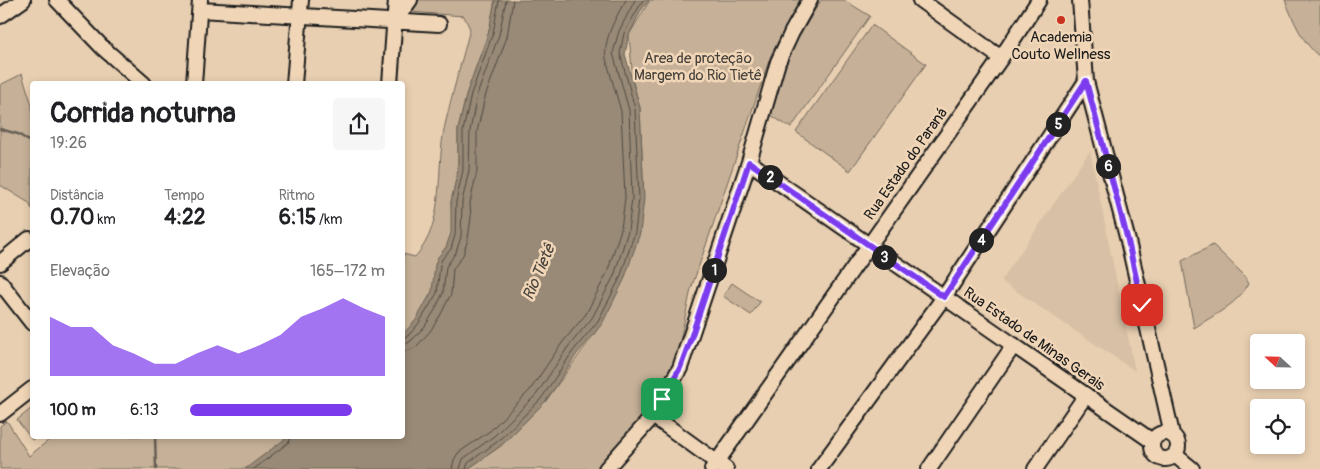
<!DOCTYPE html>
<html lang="pt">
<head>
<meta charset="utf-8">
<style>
  body { margin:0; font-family:Pangolin,sans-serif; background:#f6f6f6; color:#202124; height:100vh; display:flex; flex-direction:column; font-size:19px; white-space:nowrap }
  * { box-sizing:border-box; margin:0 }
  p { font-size:16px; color:#757577 }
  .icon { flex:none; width:28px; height:28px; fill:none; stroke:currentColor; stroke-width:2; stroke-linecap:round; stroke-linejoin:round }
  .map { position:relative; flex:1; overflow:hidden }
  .sheet { position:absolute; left:30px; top:81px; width:375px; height:358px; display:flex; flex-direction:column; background:#fff; border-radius:5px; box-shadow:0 2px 8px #0003 }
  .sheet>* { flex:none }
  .needle { width:32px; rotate:292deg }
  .controls { position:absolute; left:1250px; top:334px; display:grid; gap:10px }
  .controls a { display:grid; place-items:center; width:55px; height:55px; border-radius:5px; background:#fff; box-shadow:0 2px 8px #0003; font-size:25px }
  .pin { position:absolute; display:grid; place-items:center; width:42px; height:42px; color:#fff; margin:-21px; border-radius:10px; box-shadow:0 2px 8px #0006 }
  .km { position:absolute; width:25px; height:25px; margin:-12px; border-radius:50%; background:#222; color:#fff; font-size:14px; line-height:25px; text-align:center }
  .round { display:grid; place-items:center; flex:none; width:52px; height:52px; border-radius:5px; background:#f6f6f6 }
  .headline { display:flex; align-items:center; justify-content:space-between; height:85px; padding:0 20px }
  h1 { font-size:28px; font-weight:700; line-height:38px }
  .metrics { display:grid; grid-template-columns:repeat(3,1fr); gap:8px; height:85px; padding:5px 20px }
  .metrics div { display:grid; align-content:center }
  .metrics b { font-size:21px; font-weight:700 }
  .metrics small { font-size:14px; font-weight:400 }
  .metrics p { font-size:14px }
  .chart { height:140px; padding:10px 20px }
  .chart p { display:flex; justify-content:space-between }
  .chart svg { width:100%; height:90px; margin-top:5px; fill:#7c3aed; opacity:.7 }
  ul { padding:0 20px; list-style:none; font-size:16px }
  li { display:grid; grid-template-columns:80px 60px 1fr; align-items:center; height:38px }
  li i { height:12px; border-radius:6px; background:#7c3aed }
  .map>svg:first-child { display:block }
</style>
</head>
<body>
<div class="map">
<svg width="1320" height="469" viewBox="0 0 1320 469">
  <rect width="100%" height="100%" fill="#e8cfb1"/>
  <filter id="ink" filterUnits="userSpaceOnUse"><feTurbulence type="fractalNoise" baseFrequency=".02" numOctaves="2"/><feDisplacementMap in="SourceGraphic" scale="10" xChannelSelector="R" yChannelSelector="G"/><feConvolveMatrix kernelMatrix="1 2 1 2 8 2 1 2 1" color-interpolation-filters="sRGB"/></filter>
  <g filter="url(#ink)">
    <path fill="#d7c0a5" d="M1090,151L1135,371L1001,281Z"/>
    <path fill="#c6b198" stroke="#71665a" d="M417,0H495L489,31L467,92L458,130V170L451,202L452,219L461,222L403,369V254L415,257C447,222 435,168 445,125C452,93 462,61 470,29L464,16L410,12Z
      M650,0H800L771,55L691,289L675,365L658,396L644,415L598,469H468L502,445L545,402L597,330L641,221L643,177L640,108L633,82L629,35Z
      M821,0H844L870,16L791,128L769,114L791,50Z
      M1285,0H1320V57C1303,44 1293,20 1285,0Z
      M872,25L926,64L850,171L796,132Z
      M22,74L32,105V209L29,203L0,185V85Z
      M1213,245L1245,276L1249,283C1238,304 1214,315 1194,328L1182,261Z
      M732,283L760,302L751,315L723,296Z
      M32,408V436H37L32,440L17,420Z
      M7,421L29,456L49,440L56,436H349L285,469H0V426Z"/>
    <path fill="#998a77" stroke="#675e53" d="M495,0H649L640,12L629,35L625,54L640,108L644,199L640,233L624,280L602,324L577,354L545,402L502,445L468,469H245L289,436H402L403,334L416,320L432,291L435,264L438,257L446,247L451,233V202L458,170V130L467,92L489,31Z"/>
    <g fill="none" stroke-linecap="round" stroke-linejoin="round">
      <path stroke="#4e4840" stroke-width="1" d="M402,337L408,336L419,323L437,293L440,265L442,259L451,249L455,235L456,202L463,170V131L471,94L493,33L499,0
        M402,343H408L413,339L425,326L435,310L443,293L446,267L456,252L461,237L462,202L469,170L470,131L477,95L499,35L506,0
        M402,351L410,350L417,346L431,330L441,314L451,294L453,269L463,255L468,239L471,217L470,203L477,171V132L485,97L507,37L513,0
        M254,469L289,442L291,436
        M452,469L454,460L458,453L490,431L530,390L562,343L586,314L607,273L621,229L625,198L621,111L606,59C603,40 616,16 626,0
        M460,469L463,459L494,436L536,395L568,347L592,318L614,276L628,231L632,198L629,110L613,53L619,31L635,0
        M466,469L468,463L498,441L541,399L573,351L598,321L620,278L635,232L639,199L635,109L620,53L624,33L643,0"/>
      <path stroke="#675e53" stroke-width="2.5" d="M0,129L18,134L32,143
        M155,436L156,469"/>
      <defs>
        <path id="minor" d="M57,0L103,48L144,84
          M920,0L1001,58
          M1080,0L1086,81L1128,241L1172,434
          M200,10L439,24
          M0,16L23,0
          M395,21L410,0
          M194,84L200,0
          M294,84L301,0
          M390,84L396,0
          M749,162L1152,441
          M0,263L29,239
          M0,282L32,323
          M0,414L32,389
          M653,416L726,469
          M1152 446a13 13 0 1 1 26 0a13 13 0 1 1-26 0Z
          M1175,455L1192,469
          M606,469L653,416L680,368L749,162L778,62L792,32L810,0
          M712,469L1001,58L1039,0
          M819,469L944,297L1086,81
          M929,469L1014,345
          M1035,469L1086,395"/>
      </defs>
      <use href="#minor" stroke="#1c1c1c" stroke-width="18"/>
      <use href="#minor" stroke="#f0d6b7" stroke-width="14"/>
    </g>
  </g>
  <g fill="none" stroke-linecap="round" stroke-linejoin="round" filter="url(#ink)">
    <defs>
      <path id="route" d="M662,399L680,368L691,338L749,162L944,297L1086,81L1128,241L1142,305"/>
    </defs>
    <use href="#route" stroke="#fff" stroke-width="10"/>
    <use href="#route" stroke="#7c3aed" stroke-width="6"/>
  </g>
  <circle fill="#c8321e" stroke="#f0d6b7" stroke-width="2" cx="1061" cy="20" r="5"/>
  <g text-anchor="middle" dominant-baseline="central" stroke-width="5" stroke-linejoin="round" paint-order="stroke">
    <g font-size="15" fill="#1c1c1c" stroke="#f0d6b7">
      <text x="1061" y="37">Academia<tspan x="1061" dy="17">Couto Wellness</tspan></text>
    </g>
    <g font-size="15" fill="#46413b" stroke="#f0d6b7">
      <text x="698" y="58">Area de proteção<tspan x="698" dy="17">Margem do Rio Tietê</tspan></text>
    </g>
    <g font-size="15" fill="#1c1c1c" stroke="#f0d6b7">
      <text transform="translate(906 164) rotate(-55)">Rua Estado do Paraná</text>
      <text transform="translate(1034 339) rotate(35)">Rua Estado de Minas Gerais</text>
    </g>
    <g font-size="16" font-style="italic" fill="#48423c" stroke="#f0d6b7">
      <text transform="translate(539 272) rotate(-67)">Rio Tietê</text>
    </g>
  </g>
</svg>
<div class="controls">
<a><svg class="needle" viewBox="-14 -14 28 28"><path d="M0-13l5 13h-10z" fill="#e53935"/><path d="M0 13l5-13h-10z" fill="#757577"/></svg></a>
<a><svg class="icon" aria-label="locate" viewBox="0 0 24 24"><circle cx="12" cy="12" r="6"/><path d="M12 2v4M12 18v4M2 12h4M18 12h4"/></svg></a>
</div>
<div class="pin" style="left:662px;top:399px;background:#1e9e55"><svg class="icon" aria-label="arrive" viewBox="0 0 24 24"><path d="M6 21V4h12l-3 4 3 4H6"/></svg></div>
<div class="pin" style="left:1142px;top:305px;background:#d93025"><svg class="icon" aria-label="check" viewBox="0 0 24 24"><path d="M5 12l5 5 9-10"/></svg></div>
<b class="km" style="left:714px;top:270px">1</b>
<b class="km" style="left:770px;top:177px">2</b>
<b class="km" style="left:884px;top:257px">3</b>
<b class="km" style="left:981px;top:240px">4</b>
<b class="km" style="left:1058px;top:124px">5</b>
<b class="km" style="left:1108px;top:166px">6</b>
<section class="sheet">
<div class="headline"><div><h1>Corrida noturna</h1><p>19:26</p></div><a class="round"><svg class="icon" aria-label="share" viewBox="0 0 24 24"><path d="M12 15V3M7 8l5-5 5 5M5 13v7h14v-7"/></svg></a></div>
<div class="metrics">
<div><p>Distância</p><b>0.70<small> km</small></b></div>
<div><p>Tempo</p><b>4:22</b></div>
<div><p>Ritmo</p><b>6:15<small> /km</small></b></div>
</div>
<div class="chart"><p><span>Elevação</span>165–172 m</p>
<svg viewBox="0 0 160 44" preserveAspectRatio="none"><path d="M0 44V15L10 20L20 20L30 29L40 33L50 38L60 38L70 33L80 29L90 33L100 29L110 24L120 15L130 11L140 6L150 11L160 15V44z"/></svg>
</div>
<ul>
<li><b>100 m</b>6:13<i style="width:83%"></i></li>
</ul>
</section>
</div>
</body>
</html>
